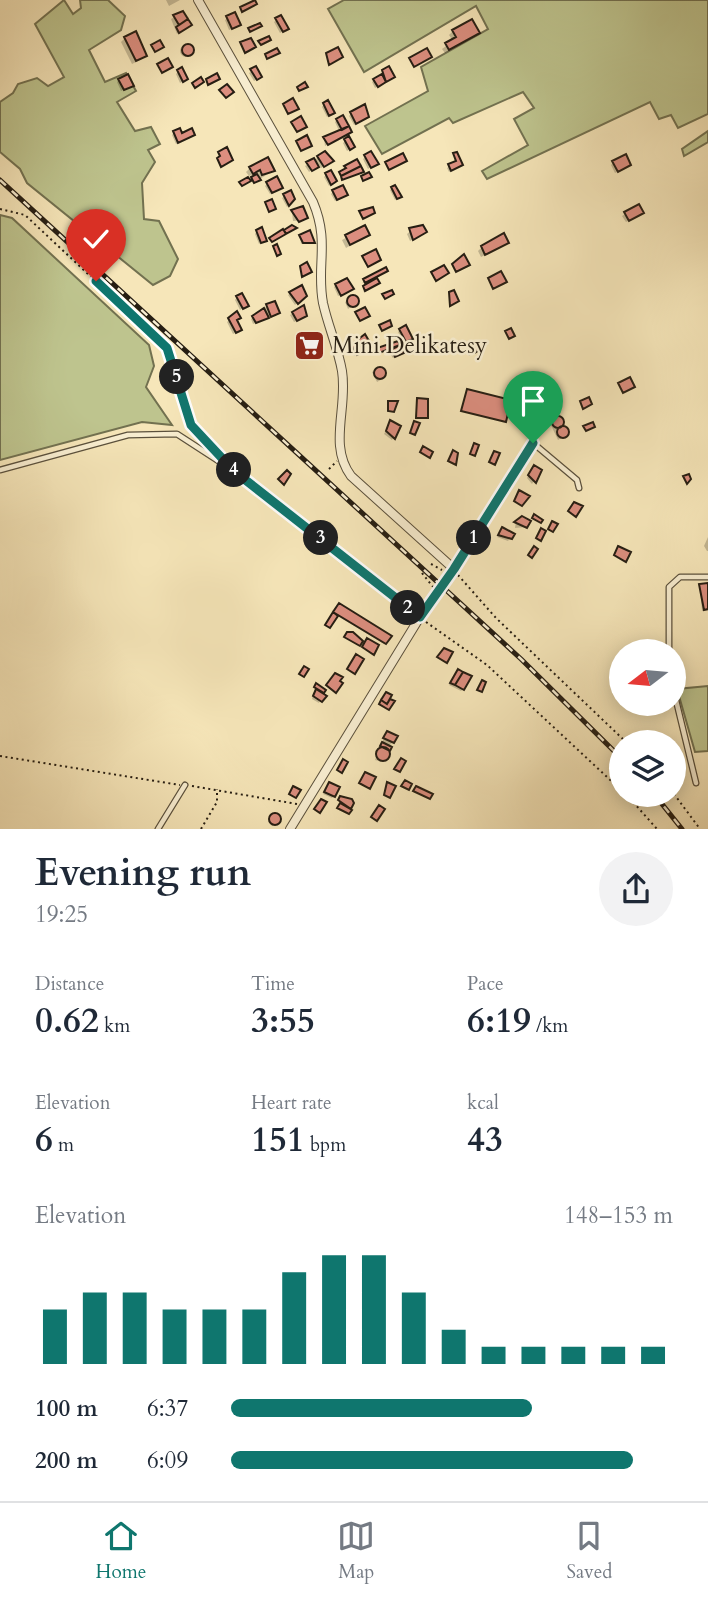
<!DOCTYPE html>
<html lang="en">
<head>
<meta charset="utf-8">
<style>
  body { margin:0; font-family:Cardo,serif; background:#f2f2f3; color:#1f2937; height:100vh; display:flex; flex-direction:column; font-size:26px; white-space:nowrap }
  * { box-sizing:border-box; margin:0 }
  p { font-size:23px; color:#747a83 }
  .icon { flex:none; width:38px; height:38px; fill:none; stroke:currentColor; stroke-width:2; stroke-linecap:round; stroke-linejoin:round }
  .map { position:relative; height:829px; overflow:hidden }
  .drawer { display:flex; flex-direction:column; background:#fff; flex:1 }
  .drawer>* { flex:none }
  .needle { width:46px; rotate:254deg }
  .tools { position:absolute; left:609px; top:639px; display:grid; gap:14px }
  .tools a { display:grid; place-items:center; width:77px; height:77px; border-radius:50%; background:#fff; box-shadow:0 4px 18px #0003; font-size:35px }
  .pin { position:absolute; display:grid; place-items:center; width:60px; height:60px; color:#fff; margin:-72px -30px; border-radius:50% 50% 50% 0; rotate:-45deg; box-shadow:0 0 7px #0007 }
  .pin .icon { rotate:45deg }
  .km { position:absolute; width:35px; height:35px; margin:-18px; border-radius:50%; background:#222; color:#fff; font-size:19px; line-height:35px; text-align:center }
  .round { display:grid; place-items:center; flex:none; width:74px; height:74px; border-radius:37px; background:#f2f2f3 }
  .head { display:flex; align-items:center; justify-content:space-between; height:119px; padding:0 35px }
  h1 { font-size:38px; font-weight:700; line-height:52px }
  .stats { display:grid; grid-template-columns:repeat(3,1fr); gap:10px; height:119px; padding:7px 35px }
  .stats div { display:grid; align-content:center }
  .stats b { font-size:35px; font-weight:700 }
  .stats small { font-size:19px; font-weight:400 }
  .stats p { font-size:19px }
  .chart { height:196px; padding:14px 35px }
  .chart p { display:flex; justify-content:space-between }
  .chart svg { width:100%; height:126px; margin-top:7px; stroke:#0f766e; stroke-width:6 }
  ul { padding:0 35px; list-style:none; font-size:23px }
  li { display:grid; grid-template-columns:112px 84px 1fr; align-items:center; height:52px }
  li i { height:18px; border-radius:9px; background:#0f766e }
  .dock { display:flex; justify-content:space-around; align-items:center; height:98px; border-top:2px solid #e0e1e3; background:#fff; font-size:19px; color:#747a83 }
  .dock a { display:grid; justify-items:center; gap:4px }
  .dock .active { color:#0f766e }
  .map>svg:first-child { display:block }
</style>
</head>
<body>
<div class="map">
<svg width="708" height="829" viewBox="0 0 708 829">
  <rect width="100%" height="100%" fill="#f6e6b9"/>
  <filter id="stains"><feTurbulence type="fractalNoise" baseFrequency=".00286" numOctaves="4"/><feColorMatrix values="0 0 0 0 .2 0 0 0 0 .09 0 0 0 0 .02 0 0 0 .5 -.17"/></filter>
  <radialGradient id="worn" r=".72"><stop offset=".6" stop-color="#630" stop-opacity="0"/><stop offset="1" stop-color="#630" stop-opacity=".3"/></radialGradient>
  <path fill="#bec48e" stroke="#727150" stroke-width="2" d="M64,0L73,14L81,8L80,0H108L125,16L121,30L89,50L105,82L126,73L136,91L117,102L135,131L151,127L160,144L148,150L155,162L142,183L144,219L159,221L178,259L170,276L153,285L27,183L20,169L0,152V102L13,93L18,84L37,78L48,86L64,77L35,24Z
    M344,0H708V114L678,128L671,115L659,119L650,102L487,179L482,171L528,145L514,119L534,108L523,92L453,123L449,118L382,154L365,126L428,91L421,67L488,29L476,6L364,72L328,9Z
    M708,131V142L684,156L682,149Z
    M0,215L12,218L149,345L154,366L146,387L172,425L142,422L0,460Z
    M708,686V751L695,752L677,689Z"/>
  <path fill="#0003" d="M166,0H180L169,6Z
    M182,13L187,27L177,34L171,19Z
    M234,14L237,27L229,30L225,20Z
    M280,17L285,30L280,33L274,22Z
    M453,31L478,33L445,53L442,49L453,41L449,35Z
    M125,38L145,55L142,59L132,64L121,42Z
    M180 51a6 6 0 1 1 12 0a6 6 0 1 1-12 0Z
    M388,68L391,79L375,88L372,82Z
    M252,71L258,79L254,81L249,73Z
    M178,72L184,81L180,83L176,74Z
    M119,80L129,87L121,91L117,82Z
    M324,104L330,115L327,117L322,107Z
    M351,114L365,119L354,125L349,116Z
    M337,120L348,134L325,146L324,138L340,133L335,122Z
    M174,133L182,135H193L176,144L172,135Z
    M348,139L350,149L347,151L343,143Z
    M325,153L330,163L321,168L319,165L309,172L305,166Z
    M370,153L374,165L368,169L363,159Z
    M454,155L461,165L449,172L447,168L455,163Z
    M613,163L627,167L615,173L611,165Z
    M250,168L273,171L253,183L251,179L258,175L256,173L249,176L246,172Z
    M326,175L333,183L329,186L324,177Z
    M267,184L279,189L270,194L265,186Z
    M392,188L399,197L395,200L390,190Z
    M333,192L344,197L335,201L331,194Z
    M290,193L292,203L287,207L282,198Z
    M638,206L640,215L626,222L622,216Z
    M292,212L304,220L293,221Z
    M364,228L368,235L346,248L342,240Z
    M413,229L423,234L410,241L407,234Z
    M257,231L265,240L259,244L255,234Z
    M503,235L507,243L503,246L481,257L478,251L482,247Z
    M300,236L313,242L301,244Z
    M375,277L378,283L363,292L369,283H362Z
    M336,285L348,292L338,296L334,287Z
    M301,287L305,295L295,305L288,295Z
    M355,296L358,302L348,309L345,302Z
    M237,297L244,307L240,310L235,300Z
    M267,306L275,315L253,324L251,319Z
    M293,313L303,318L294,322L290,315Z
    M237,314V332L233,334L227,322Z
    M400,330L408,340L404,343L398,332Z
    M474,342L479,350L469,356L464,348Z
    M397,343L402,352L393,358L386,348L376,352Z
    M352,346L368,349L354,356L350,348Z
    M380,367L386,377L377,382L372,372Z
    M418,400L426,417L424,419H415Z
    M560,417L568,434L558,440L550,423Z
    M389,425L399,426L392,440L384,434Z
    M532,469L540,471L532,484L527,478Z
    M516,521L526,527L515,528Z
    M501,532L510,538L508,541L497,537Z
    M708,537V551H707L704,546Z
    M700,585H708V611H702Z
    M339,605L389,636L384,644L336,615L328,627L325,626Z
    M456,673L463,689L461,691L449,685Z
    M316,685L323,690L319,703L312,699Z
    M385,735L393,742L388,747L389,752L383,762L375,760Z
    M327,786L334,796L332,798L323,794Z
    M273,813L280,818L272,826L268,821Z"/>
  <path fill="#dc8e7f" stroke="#261e13" stroke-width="2" d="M255,0L257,4L242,12L240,7Z
    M183,11L188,19L179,25L173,15Z
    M235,12L241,25L232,29L226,16Z
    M281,15L289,29L283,32L275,18Z
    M188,19L192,25L179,33L176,27Z
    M472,19L480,33L449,50L445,43L456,37L452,30Z
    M260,23L262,26L250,32L248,28Z
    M136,31L147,56L136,61L124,37Z
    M269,36L271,40L261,45L258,41Z
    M251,38L256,47L245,53L240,42Z
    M160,40L164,47L155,52L151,45Z
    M182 50a6 6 0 1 1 12 0a6 6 0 1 1-12 0Z
    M338,47L343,57L329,65L326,53Z
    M277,48L280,53L267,59L265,54Z
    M427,48L432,57L414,67L409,58Z
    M168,58L173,67L162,73L157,64Z
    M256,66L262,77L257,80L250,69Z
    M389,66L395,77L386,82L382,70Z
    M182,67L188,79L183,82L177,70Z
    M217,73L220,79L208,85L206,79Z
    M128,74L134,86L124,90L118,79Z
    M382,74L386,82L378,87L373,79Z
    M201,77L204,82L195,88L192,83Z
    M305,82L308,87L299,91L297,87Z
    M227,84L234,92L226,98L219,90Z
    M293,98L299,109L288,114L283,104Z
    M328,100L335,113L329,116L323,103Z
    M365,104L369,117L356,124L350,112Z
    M343,115L349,126L342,130L336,119Z
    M301,116L307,127L297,132L291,122Z
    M349,126L352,132L328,145L323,137Z
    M180,128L182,133L192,128L195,135L178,143L173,131Z
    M307,135L312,146L301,151L296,141Z
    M349,136L355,147L350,150L344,139Z
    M227,147L233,160L221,167L217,158L220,156L218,152Z
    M325,151L334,161L324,167L317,156Z
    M371,151L379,164L371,168L364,155Z
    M457,152L463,165L451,171L448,164L456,161L453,153Z
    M403,153L407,161L389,170L385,162Z
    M626,154L631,165L618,172L612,161Z
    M268,157L275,171L262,175L260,170L253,174L249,167Z
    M314,158L319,167L312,171L306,162Z
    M357,159L361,166L341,176L339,172L346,168L344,166Z
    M361,166L364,172L342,180L341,176Z
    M331,170L337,181L331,185L325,173Z
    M369,172L372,177L363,181L361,176Z
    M257,174L261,180L254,183L251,177Z
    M277,176L283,188L272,193L266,182Z
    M248,177L251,181L242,186L239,182Z
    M343,185L348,195L337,200L332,190Z
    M395,185L402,197L397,199L391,187Z
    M291,190L295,199L289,206L283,194Z
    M272,199L276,209L269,212L265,202Z
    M639,204L644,213L629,221L624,212Z
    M303,206L308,218L299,222L291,210Z
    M373,207L375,213L363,219L359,211Z
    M292,225L297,228L286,234L284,230Z
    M365,225L370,235L350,245L345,235Z
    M423,225L427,232L413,240L409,228Z
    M262,227L267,241L261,243L256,230Z
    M283,229L286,234L272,242L269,238Z
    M310,230L315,243H303L299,235Z
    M504,233L509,243L485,255L481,246Z
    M277,244L281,254L277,256L273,246Z
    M376,249L381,260L368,267L362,256Z
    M464,254L470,265L456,272L452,264Z
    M307,262L312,272L302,277L300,266Z
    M444,265L449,273L436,281L431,272Z
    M386,267L388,271L365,283L363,279Z
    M501,271L507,282L493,289L488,278Z
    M347,278L354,289L341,296L335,284Z
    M377,278L380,283L365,291L363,286Z
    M302,285L307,296L298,304L289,292Z
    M392,290L394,294L385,299L382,294Z
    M454,290L459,301L450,306L449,292Z
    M242,293L249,306L243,309L236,296Z
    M347 301a6 6 0 1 1 12 0a6 6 0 1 1-12 0Z
    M275,301L280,313L271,317L266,304Z
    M304,305L307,316L297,321L292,312Z
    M365,307L370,316L360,321L355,312Z
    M264,308L269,318L256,323L252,316Z
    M237,311L241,318L237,320L242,330L236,333L228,318Z
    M390,320L392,326L382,331L379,325Z
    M406,325L413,339L406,342L399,329Z
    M511,328L515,336L509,339L505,331Z
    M365,334L369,341L354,350L351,345Z
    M309,337L318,349L308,355L303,341Z
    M467 347a6 6 0 1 1 12 0a6 6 0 1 1-12 0Z
    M369,341L372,347L357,355L354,350Z
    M398,341L400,345L379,353L377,348Z
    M400,345L404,353L395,357L392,349Z
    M374 373a6 6 0 1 1 12 0a6 6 0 1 1-12 0Z
    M630,377L635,387L623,393L618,383Z
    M467,389L511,400L506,422L461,411Z
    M589,397L592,404L583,409L580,401Z
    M417,398L428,399V418H416Z
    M388,401H398L394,412L388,411Z
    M552 422a6 6 0 1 1 12 0a6 6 0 1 1-12 0Z
    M390,420L401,426L395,439L386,431Z
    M414,421L420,423L415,435L410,433Z
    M593,422L595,427L586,431L583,426Z
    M557 432a6 6 0 1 1 12 0a6 6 0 1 1-12 0Z
    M474,443L479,445L475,456L470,454Z
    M423,446L433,452L430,458L420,452Z
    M453,450L458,453L456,465L448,461Z
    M494,451L500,453L495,465L489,462Z
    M534,465L542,470L536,483L528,475Z
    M287,470L291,474L284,485L278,479Z
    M689,474L691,479L687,484L683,476Z
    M519,490L530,496L522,506L514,501Z
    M574,502L583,506L576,517L568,511Z
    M534,514L543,520L541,523L532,518Z
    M522,516L531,521L527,528L514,522Z
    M552,521L558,524L553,532L548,529Z
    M502,527L515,534L512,539L498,535Z
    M541,528L546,531L541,541L536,538Z
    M534,546L538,549L532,558L528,555Z
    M618,546L631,552L626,562L614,555Z
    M708,583V609L704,610L699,584Z
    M339,603L392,636L386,644L333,612Z
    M333,612L338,616L330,628L325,625Z
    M347,632H353L363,641L360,646L344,637Z
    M367,638L379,645L374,655L362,647Z
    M444,648L453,652L447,663L437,657Z
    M356,654L364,659L355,674L347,669Z
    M304,666L309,669L304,677L299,674Z
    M458,669L463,672L455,685L450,683Z
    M463,672L472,676L464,690L455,685Z
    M335,673L343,677L340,681L343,683L336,693L326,685Z
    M482,680L486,682L482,692L477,690Z
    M316,683L326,690L324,693L314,687Z
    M316,689L327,696L322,702L313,696Z
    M386,692L392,695L387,704L381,700Z
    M390,699L395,701L389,710L379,704L381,700L387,704Z
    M387,731L398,736L394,743L383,738Z
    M382,742L392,747L390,751L380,746Z
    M376 754a7 7 0 1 1 14 0a7 7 0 1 1-14 0Z
    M401,758L406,761L400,772L394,769Z
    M343,759L348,762L342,773L337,770Z
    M365,772L376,777L370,789L359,783Z
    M405,780L412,784L409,790L401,786Z
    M329,782L340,787L335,797L324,792Z
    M387,782L396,786L390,798L384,795Z
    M293,786L301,790L296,798L289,794Z
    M416,786L433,794L430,799L413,791Z
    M340,796L352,799L354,803L351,809L338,800Z
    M321,799L327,802L320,813L314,809Z
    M340,803L352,810L349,814L337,808Z
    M379,805L385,809L377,821L371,817Z
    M269 819a6 6 0 1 1 12 0a6 6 0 1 1-12 0Z"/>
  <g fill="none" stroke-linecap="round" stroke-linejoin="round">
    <defs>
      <path id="lane" d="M0,470L128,435L177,434L234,471L420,617
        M454,569L533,443L577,480L579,488
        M669,651V587L680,577H708
        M674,692L696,783
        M158,829L185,785"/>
      <path id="street" d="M198,0L313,202C330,242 316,266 323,303C328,326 338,348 342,371C348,408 328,445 351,476L454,569L420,617L290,829"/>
    </defs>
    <use href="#lane" stroke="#5a503c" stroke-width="7"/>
    <use href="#street" stroke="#5a503c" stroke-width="10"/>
    <path stroke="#261e13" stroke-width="2" stroke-dasharray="2 3.5" stroke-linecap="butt" d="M0,209L25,215L167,348L191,425L217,452
      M329,469L337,461
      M431,564L442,570
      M422,573L433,587
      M458,575L496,618L626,742
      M426,622L487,665L621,790
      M0,756L180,785
      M192,786L297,804
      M626,794L657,829
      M674,794L700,829
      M201,829L217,802V789"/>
    <use href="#lane" stroke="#f9efd2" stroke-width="4.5"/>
    <use href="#street" stroke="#f9efd2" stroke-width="8"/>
    <defs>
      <path id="rail" d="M0,180L521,659L621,758
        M654,794L682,829"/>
    </defs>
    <use href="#rail" stroke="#261e13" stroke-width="5"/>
    <use href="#rail" stroke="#f9efd2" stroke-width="2.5" stroke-dasharray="8" stroke-linecap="butt"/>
  </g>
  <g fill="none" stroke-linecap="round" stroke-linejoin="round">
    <defs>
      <path id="route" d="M96,281L167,348L191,425L234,471L420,617L454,569L533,443"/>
    </defs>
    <use href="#route" stroke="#fff" stroke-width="14"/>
    <use href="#route" stroke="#0f766e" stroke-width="9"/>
  </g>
  <defs>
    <symbol id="supermarket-square" viewBox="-11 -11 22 22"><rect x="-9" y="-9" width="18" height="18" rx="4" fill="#8f2418" stroke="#f9efd2"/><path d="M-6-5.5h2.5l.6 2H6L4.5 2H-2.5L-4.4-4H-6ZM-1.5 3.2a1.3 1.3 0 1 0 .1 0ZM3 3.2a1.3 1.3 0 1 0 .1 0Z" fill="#fff"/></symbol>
  </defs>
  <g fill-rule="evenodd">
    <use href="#supermarket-square" x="292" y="328" width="35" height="35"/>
  </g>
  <g text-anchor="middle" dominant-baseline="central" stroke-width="5" stroke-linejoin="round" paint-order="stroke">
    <g font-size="23" fill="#261e13" stroke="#f9efd2" text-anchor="start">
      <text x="332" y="345">Mini Delikatesy</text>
    </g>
  </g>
  <rect width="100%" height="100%" filter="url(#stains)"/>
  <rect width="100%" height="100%" fill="url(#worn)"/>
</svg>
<div class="tools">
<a><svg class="needle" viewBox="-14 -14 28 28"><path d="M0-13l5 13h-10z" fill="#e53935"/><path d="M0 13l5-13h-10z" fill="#747a83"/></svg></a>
<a><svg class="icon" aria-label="layers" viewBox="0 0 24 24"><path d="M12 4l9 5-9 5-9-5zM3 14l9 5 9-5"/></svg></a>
</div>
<div class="pin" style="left:533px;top:443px;background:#1e9e55"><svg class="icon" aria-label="arrive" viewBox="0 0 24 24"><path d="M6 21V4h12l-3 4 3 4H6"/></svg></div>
<div class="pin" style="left:96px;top:281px;background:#d93025"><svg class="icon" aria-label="check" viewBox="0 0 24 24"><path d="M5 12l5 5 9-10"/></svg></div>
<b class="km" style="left:474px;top:538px">1</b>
<b class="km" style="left:408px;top:608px">2</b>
<b class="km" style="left:321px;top:538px">3</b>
<b class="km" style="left:234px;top:470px">4</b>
<b class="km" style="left:177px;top:377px">5</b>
</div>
<section class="drawer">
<div class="head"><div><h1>Evening run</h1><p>19:25</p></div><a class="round"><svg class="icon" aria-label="share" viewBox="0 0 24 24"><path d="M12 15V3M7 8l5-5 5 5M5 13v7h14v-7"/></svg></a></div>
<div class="stats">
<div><p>Distance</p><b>0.62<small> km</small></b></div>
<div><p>Time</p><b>3:55</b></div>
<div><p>Pace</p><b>6:19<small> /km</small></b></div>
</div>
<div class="stats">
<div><p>Elevation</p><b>6<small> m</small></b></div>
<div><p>Heart rate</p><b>151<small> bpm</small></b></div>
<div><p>kcal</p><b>43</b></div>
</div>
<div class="chart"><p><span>Elevation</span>148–153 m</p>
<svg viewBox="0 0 160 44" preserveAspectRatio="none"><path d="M5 44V25M15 44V19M25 44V19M35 44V25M45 44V25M55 44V25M65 44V12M75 44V6M85 44V6M95 44V19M105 44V32M115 44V38M125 44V38M135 44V38M145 44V38M155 44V38"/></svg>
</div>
<ul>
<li><b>100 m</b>6:37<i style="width:68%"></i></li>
<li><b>200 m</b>6:09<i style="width:91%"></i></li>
</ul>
</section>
<nav class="dock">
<a class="active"><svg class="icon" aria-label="home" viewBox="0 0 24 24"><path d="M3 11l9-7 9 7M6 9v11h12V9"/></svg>Home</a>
<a><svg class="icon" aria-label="map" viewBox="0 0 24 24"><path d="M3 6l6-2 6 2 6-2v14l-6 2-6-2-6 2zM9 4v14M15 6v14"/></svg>Map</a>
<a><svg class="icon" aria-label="saved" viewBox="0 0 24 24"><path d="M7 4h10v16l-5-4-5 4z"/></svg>Saved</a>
</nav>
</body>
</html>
